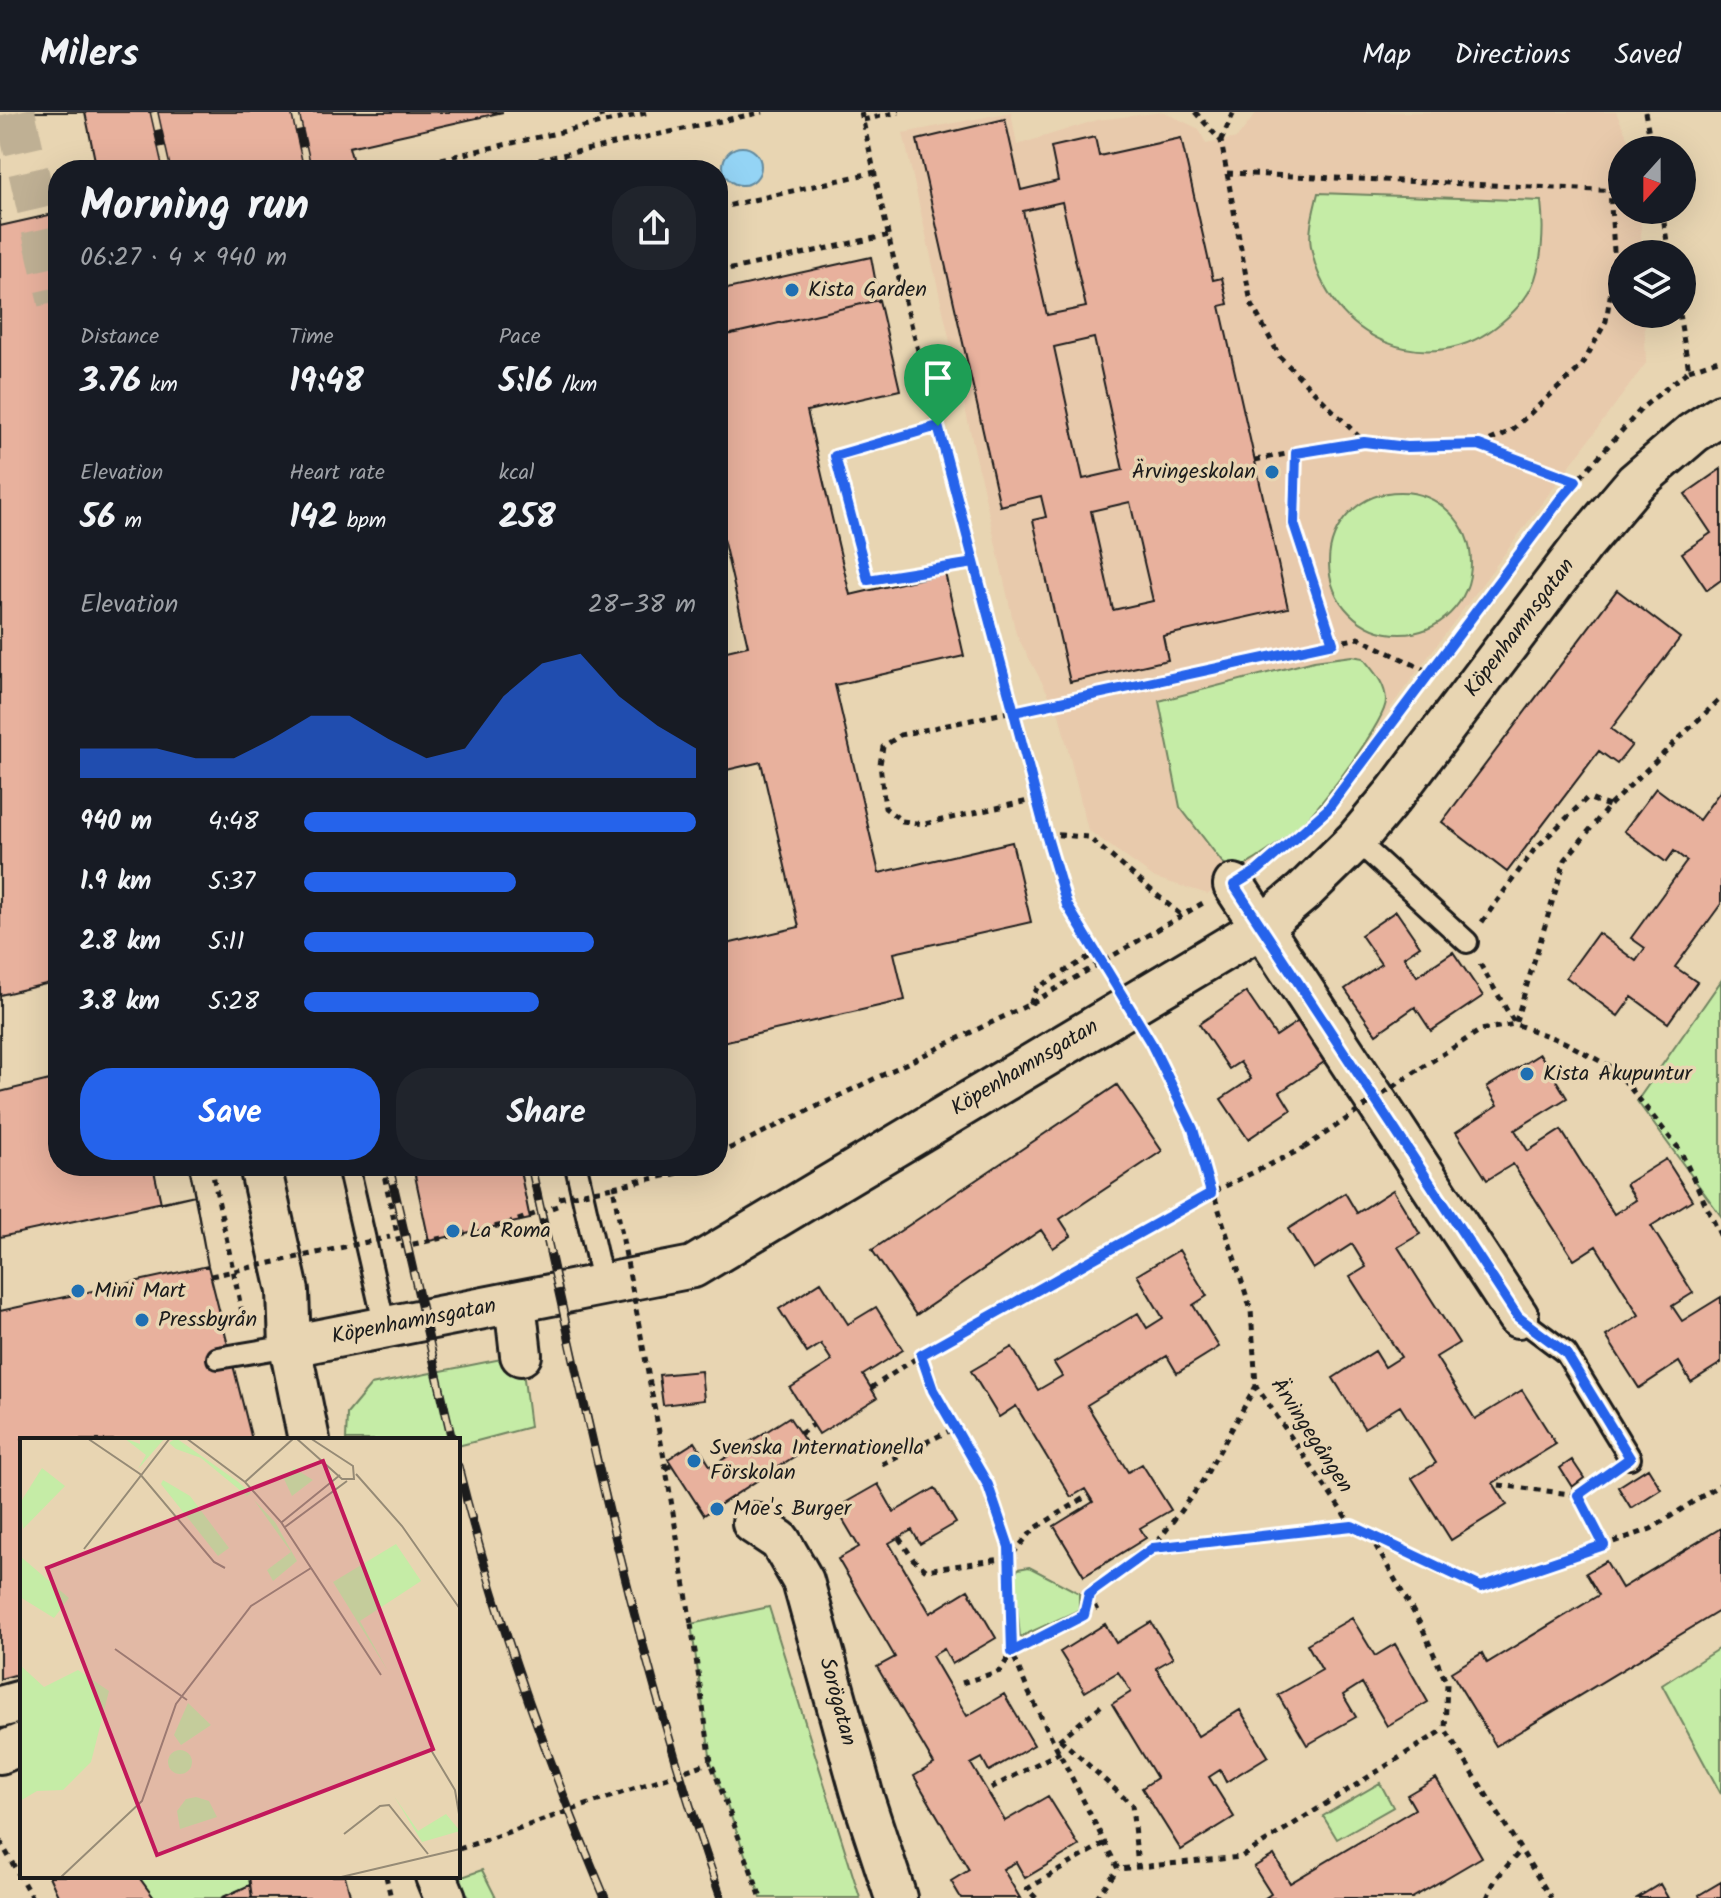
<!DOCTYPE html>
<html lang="en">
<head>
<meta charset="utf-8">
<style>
  body { margin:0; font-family:Kalam,sans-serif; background:#20242c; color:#f1f3f6; height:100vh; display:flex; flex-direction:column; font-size:30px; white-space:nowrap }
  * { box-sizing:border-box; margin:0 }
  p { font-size:26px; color:#9ea1a6 }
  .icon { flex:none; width:44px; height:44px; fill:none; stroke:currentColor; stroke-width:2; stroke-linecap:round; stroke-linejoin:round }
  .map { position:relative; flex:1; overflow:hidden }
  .side { position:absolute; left:48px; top:48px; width:680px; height:1016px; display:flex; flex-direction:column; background:#171b24; border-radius:32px; box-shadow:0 8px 32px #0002 }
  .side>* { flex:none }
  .needle { width:52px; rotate:201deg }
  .tools { position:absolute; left:1608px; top:24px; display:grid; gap:16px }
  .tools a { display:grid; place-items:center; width:88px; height:88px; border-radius:50%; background:#171b24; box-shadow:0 8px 32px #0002; font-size:40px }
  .pin { position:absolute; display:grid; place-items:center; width:68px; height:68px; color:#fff; margin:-82px -34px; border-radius:50% 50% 50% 0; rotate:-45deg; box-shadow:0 0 8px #0007 }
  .pin .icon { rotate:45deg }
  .round { display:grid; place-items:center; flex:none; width:84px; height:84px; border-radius:32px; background:#20242c }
  .head { display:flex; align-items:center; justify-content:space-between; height:136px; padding:0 32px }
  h1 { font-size:44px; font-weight:800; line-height:60px }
  .metrics { display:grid; grid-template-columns:repeat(3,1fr); gap:12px; height:136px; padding:8px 32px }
  .metrics div { display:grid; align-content:center }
  .metrics b { font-size:34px; font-weight:800 }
  .metrics small { font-size:22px; font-weight:400 }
  .metrics p { font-size:22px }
  .chart { height:224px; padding:16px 32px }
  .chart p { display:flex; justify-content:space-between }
  .chart svg { width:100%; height:144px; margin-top:8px; fill:#2563eb; opacity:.7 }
  .action { display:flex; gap:16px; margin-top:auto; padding:16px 32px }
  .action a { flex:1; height:92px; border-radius:32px; background:#2563eb; color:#fff; font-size:32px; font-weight:800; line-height:92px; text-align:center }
  .action a+a { background:#20242c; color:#f1f3f6 }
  ul { padding:0 32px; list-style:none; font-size:26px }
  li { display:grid; grid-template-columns:128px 96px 1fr; align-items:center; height:60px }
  li i { height:20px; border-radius:10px; background:#2563eb }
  header { display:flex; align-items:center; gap:48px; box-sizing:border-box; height:112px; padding:0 40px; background:#171b24; border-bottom:2px solid #363941 }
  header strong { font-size:38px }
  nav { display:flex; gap:44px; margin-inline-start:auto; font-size:28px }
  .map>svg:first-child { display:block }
</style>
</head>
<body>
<header>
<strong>Milers</strong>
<nav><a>Map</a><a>Directions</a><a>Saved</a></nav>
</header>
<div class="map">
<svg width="1721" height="1786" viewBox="0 0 1721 1786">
  <rect width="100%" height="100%" fill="#e8d5b2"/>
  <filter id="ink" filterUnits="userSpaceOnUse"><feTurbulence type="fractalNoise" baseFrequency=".0125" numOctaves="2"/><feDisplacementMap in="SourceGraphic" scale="16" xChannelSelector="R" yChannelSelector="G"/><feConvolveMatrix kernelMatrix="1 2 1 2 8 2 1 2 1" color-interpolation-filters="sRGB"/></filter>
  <g filter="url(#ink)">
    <path fill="#e8caac" d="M1011,0L1017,33L1097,8L1164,0L1199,17L1206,32L1237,26L1257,0H1616L1633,38H1622V98H1640L1642,142H1622V202H1644L1646,251L1307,708L1241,762L1208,782L1155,766L1088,718L1059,602L1016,522L903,21Z"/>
    <path fill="#c5eca6" stroke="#708461" stroke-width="2" d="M1318,81L1541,89C1544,115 1543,142 1535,167C1529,185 1515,199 1502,210C1429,272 1327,226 1311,135C1308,118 1314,98 1318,81Z
      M1329 451a71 71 0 1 1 142 0a71 71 0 1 1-142 0Z
      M1352,544L1363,546C1373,559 1385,570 1386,588C1387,607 1320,696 1304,710C1283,729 1260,747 1234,759L1222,750L1180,695L1159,589L1314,549Z
      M1721,869V1104L1637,989Z
      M521,1243L530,1315L458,1334V1328H346L347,1302L371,1273Z
      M1029,1455L1079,1481V1498L1020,1525L1014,1464L1018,1457Z
      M769,1495L860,1786H761L711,1650L691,1512Z
      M1721,1535V1682L1662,1573Z
      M1380,1671L1393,1695L1337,1727L1323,1704Z
      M482,1758L496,1786H469L459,1766Z
      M138,1764H249L250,1773L221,1786H154Z"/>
    <path fill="#94d4f5" stroke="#648a9e" stroke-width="2" d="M723 54a19 19 0 1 1 38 0a19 19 0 1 1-38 0Z"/>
    <path fill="#e8b19d" stroke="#1c1c1c" stroke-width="2" fill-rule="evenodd" d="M26,0H503L349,35L355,58H58V1054H189L208,1154L252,1328H22V1561L0,1567V5Z
      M26,0H85L97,58H58V101L0,114V5Z
      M1005,7L1021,78L1058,69L1051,35L1095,25L1099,44L1181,26L1213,168L1222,166L1228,192L1220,194L1288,496L1163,524L1168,548L1070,570L1033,408L1046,405L1041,384L1000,394L917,28ZM1062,90L1086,195L1047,203L1023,99ZM1094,226L1123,358L1083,367L1054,235ZM1130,390L1153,489L1113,498L1091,399Z
      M871,145L879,188L718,225V179Z
      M879,188L900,278L807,299L850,483L945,461L964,544L835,573L879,761L1012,730L1031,810L894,841L905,888L718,931V834L799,815L761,650L718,660V541L748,534L718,405V225Z
      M1721,357V468L1707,478L1682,441L1711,421L1685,382Z
      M1617,478L1680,526L1611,617L1632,633L1617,652L1599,639L1507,760L1442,710Z
      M1656,676L1699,708L1721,678V792L1675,855L1697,870L1668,911L1632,885L1618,904L1566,865L1598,821L1636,849L1645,836L1631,826L1687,749L1674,739L1666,750L1624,719Z
      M1396,799L1420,834L1404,845L1417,864L1453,840L1483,884L1431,919L1415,895L1376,922L1345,877L1381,852L1361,823Z
      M58,869V966L0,980V883Z
      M1246,880L1276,924L1303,906L1330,946L1280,980L1291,998L1248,1027L1221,987L1251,967L1240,950L1229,957L1199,912Z
      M1540,942L1567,986L1515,1018L1528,1039L1561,1018L1614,1102L1636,1088L1626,1072L1666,1047L1692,1088L1651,1114L1693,1181L1672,1194L1682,1209L1721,1185V1251L1691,1270L1679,1250L1639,1276L1606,1224L1639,1203L1596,1134L1574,1148L1513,1052L1487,1068L1456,1020L1498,993L1487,975Z
      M1117,973L1162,1039L1060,1107L1071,1124L1053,1136L1041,1118L916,1203L872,1138Z
      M153,1054H189L195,1083L161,1091Z
      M413,1054H519L530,1107L429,1129Z
      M1393,1078L1420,1122L1398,1135L1459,1231L1436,1245L1475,1307L1522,1278L1556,1332L1493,1371L1507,1393L1451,1428L1412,1366L1436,1351L1400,1294L1364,1316L1333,1266L1375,1239L1385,1255L1401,1245L1350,1165L1366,1155L1352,1132L1313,1157L1288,1117L1345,1081L1357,1101Z
      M195,1083L208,1154L0,1199V1125Z
      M1179,1138L1207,1184L1193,1193L1219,1235L1177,1261L1167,1244L1087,1293L1128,1360L1142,1352L1171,1398L1140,1416L1146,1426L1084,1464L1054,1414L1093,1390L1085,1377L1071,1385L1016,1294L999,1305L971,1259L1012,1235L1038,1278L1062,1264L1054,1251L1138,1201L1147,1216L1163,1206L1137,1163Z
      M821,1170L848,1212L876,1195L903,1238L863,1263L877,1286L819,1322L790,1276L832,1249L821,1232L807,1241L779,1197Z
      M701,1259L704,1288L663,1293L659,1263Z
      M789,1305L809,1335L704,1403L668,1347L695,1330L711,1355Z
      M1572,1348L1584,1366L1572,1375L1560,1356Z
      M1648,1356L1661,1377L1631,1396L1618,1375Z
      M878,1372L894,1400L935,1376L956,1411L920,1432L912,1418L889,1431L930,1501L968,1478L996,1526L952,1552L944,1537L932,1544L967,1604L1004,1582L1034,1633L989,1659L982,1646L971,1652L1005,1709L1048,1684L1079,1734L1025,1766L1016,1750L1003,1757L1020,1786H961L951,1769L969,1758L914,1664L934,1652L877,1555L895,1545L838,1447L859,1435L836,1396Z
      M1721,1416V1498L1496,1634L1451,1560L1482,1541L1487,1551L1599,1483L1586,1461L1606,1449L1622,1476Z
      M1352,1506L1375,1544L1395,1532L1428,1590L1387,1614L1362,1571L1343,1583L1356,1605L1307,1633L1278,1583L1322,1558L1307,1532Z
      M1151,1510L1173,1546L1156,1556L1198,1624L1240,1598L1268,1644L1226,1670L1220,1658L1209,1665L1234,1705L1181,1738L1142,1676L1157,1666L1112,1592L1131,1580L1125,1570L1118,1560L1085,1580L1060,1540L1105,1512L1116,1531Z
      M1436,1666L1482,1745L1412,1786H1265L1271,1782L1254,1755L1274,1743L1290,1771L1415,1697L1407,1683Z
      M49,1764H138L154,1786H59Z
      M249,1764H345L351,1786H252Z
      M1721,1770V1786H1700L1699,1783Z
      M1660,1772L1668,1786H1637Z
      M250,1773L252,1786H221Z"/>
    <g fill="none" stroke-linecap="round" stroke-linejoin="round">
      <path stroke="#bfb094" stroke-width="40" stroke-dasharray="40 20" stroke-linecap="butt" d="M15,0L58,190"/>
      <defs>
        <path id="lane" d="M1356,728L1467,830
          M348,1054L385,1215
          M576,1054L603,1173
          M1518,1205L1566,1241L1630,1346
          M218,1246L290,1234"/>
        <path id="street" d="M1234,773L1518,1205
          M260,1054L288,1179L290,1234L309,1328
          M515,1190L521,1243
          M290,1234L693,1155L1260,816L1303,780L1356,728L1396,680L1585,430L1635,371L1693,321L1721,303
          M753,1411L780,1429L803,1469L864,1689L896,1786
          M0,1595L22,1589
          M0,1641L22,1632
          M436,1764L445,1786"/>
      </defs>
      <use href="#lane" stroke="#1c1c1c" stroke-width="26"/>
      <use href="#street" stroke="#1c1c1c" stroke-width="46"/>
      <path stroke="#1c1c1c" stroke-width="5" stroke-dasharray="6 6" stroke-linecap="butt" d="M600,0L603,11
        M861,0L892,140L1046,722L1067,793
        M1195,0L1221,29L1251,191L1280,245L1364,330L1296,341L1294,412L1333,531
        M1645,0L1652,38
        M863,8L899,0
        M1221,29L1234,0
        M407,58L428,50L650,0
        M492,58L763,0
        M1227,61L1622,79
        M718,96L875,60
        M1662,98L1669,142
        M718,160L889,123
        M1689,258L1721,247
        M938,314L835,344L868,468L974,451
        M1363,331L1407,335L1479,333L1576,369
        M1479,333L1511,319L1582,254L1606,209L1615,154L1610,79
        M1255,348L1297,340
        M1037,687L924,712L902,709L885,696L880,652L883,635L900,623L1359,526L1431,561
        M1046,722L1088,725L1182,804
        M1263,754L1327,698L1559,389L1643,295L1689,258L1679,202
        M1482,810L1534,738L1587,686L1609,694
        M1480,852L1515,912L1564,930L1615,957L1680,1038L1721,1125
        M1030,892L1037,876L1096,841
        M1151,931L1193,1017L1251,1198L1256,1274L1352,1414L1369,1422L1421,1513L1447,1572L1445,1617L1551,1786
        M1421,956L1481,918L1515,912L1565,748L1609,694L1721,586
        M718,1042L1030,892L1203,791
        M211,1054L245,1214
        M382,1054L400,1135L507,1112L557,1094
        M635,1054L639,1071
        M613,1075L679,1061L693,1054
        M921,1243L933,1278L988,1373L1009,1435L1012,1540L1028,1579L1118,1757L1241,1745L1445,1617
        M871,1276L921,1243L1211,1081L1304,1036
        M800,1322L813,1313
        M882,1352L955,1316
        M666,1357L672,1353
        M1499,1373L1578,1383L1604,1433
        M1578,1383L1610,1361
        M1369,1422L1481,1475L1651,1417L1721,1372
        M899,1426L913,1447L926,1458L1009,1446L1034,1417L1089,1383
        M1154,1436L1351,1414
        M1084,1503L1089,1482L1153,1436L1202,1370L1256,1274
        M691,1512L711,1650L761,1786
        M962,1571L1000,1559L1012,1540L1098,1495
        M1060,1627L1132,1693L1138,1755
        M1059,1628L1102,1593
        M991,1676L1060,1640
        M0,1729L32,1786
        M459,1737L711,1650
        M386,1764L391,1786
        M1036,1786L1027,1777L1105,1731
        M1096,1786L1118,1757
        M1487,1786L1495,1768L1521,1738"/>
      <use href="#lane" stroke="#e8d5b2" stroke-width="20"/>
      <use href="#street" stroke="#e8d5b2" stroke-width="40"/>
      <defs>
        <path id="rail" d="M154,0L167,58
          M295,0L308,58
          M389,1054L452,1328
          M531,1054C586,1301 636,1547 721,1786
          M458,1354C494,1501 546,1646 605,1786"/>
      </defs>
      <use href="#rail" stroke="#1c1c1c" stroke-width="9"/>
      <use href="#rail" stroke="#e8d5b2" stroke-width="6" stroke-dasharray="18" stroke-linecap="butt"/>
      <path stroke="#1c1c1c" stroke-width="5" stroke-dasharray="6 6" stroke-linecap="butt" d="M1067,793L1151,931
        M1304,1036L1421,956
        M559,1086L613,1075L666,1357L691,1512
        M211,1164L390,1125"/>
    </g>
  </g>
  <g fill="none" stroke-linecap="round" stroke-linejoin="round" filter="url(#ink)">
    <defs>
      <path id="route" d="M938,314L1046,722L1067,793L1151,931L1193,1017L1211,1081L921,1243L933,1278L988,1373L1009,1435L1012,1540L1084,1503L1089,1482L1153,1436L1352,1414L1481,1475L1604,1433L1578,1383L1630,1346L1566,1241L1518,1205L1234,773L1257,759L1327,698L1559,389L1576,369L1479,333L1407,335L1364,330L1296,341L1294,412L1333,531L1014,600L974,451L868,468L835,344L938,314"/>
    </defs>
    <use href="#route" stroke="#fff" stroke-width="16"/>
    <use href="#route" stroke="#2563eb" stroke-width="10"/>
  </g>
  <g fill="#1f6fb2" stroke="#e8d5b2" stroke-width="3">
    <circle cx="792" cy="178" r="8"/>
    <circle cx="1272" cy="360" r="8"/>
    <circle cx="1527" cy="962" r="8"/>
    <circle cx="453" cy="1119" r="8"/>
    <circle cx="78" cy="1179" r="8"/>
    <circle cx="142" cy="1208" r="8"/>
    <circle cx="694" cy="1349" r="8"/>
    <circle cx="717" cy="1397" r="8"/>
  </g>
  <g text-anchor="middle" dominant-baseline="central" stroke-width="7" stroke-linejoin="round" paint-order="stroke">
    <g font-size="22" fill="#1c1c1c" stroke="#e8d5b2" text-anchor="start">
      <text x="808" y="178">Kista Garden</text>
      <text x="1256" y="360" text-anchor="end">Ärvingeskolan</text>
      <text x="1543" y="962">Kista Akupuntur</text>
      <text x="469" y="1119">La Roma</text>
      <text x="94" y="1179">Mini Mart</text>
      <text x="158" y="1208">Pressbyrån</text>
      <text x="710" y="1336">Svenska Internationella<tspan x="710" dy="25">Förskolan</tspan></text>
      <text x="733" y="1397">Moe's Burger</text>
    </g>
    <g font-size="22" fill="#1c1c1c" stroke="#e8d5b2">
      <text transform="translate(1520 516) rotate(-53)">Köpenhamnsgatan</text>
      <text transform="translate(1025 956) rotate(-31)">Köpenhamnsgatan</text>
      <text transform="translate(414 1210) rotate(-11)">Köpenhamnsgatan</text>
      <text transform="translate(1311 1324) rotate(57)">Ärvingegången</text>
      <text transform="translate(837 1590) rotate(75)">Sorögatan</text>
    </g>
  </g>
  <g transform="translate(20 1326)">
    <rect width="440" height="440" fill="#e8d5b2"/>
    <path d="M104,0L120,6V0H145L118,31L126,17ZM156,0L217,43L231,55L227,58L181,20L156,11L149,5ZM22,30L45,48L3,91L0,65ZM274,30L293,42L272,58L264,41ZM143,42L170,58L209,110L198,118L141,46ZM234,62L255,84L277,123L253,143L247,132L271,114ZM376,106L401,143L340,183L368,233L313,144ZM0,118L49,160L34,180L0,159ZM0,227L24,249L58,232L89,253L71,324L43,352L17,353L0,363ZM168,265L191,287L161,307L154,297ZM148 324a12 12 0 1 1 24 0a12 12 0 1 1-24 0ZM374,358L398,393L426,376L440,393L402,404ZM176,359L189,363L197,379L160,391L157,373L166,361Z" fill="#c5eca6"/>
    <path fill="none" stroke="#968b76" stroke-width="2" d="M67,0L120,36L194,124L205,130M166,0L225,44L261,84L361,237M276,0L322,41H334L333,28L290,0M336,36L382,88L440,171M225,44L274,0M262,84L320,37M265,89L327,43M64,111L150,0M95,211L167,262M411,312L435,352L440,382M324,396L360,368L369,367L408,416M40,440L122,363L156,266L231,168L291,130M317,440L440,411"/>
    <path fill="#c2185b" fill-opacity="0.15" stroke="#c2185b" stroke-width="4" d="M303,23L413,311L137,417L27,130Z"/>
    <rect width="440" height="440" fill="none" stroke="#1c1c1c" stroke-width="4"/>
  </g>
</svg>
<div class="tools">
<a><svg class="needle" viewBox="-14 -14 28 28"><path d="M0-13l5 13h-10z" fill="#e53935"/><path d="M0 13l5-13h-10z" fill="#9ea1a6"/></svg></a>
<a><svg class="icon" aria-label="layers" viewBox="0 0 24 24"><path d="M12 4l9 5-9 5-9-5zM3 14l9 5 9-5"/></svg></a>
</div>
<div class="pin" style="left:938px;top:314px;background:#1e9e55"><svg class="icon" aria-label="arrive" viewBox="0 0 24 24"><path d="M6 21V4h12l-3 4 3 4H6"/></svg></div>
<section class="side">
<div class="head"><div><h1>Morning run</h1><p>06:27 · 4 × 940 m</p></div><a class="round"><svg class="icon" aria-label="share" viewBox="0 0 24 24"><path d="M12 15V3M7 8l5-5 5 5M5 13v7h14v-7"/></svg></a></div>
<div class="metrics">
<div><p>Distance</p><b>3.76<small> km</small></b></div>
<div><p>Time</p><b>19:48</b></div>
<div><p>Pace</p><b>5:16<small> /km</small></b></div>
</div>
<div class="metrics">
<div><p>Elevation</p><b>56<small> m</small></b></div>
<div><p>Heart rate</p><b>142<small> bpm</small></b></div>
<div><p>kcal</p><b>258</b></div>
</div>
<div class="chart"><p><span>Elevation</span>28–38 m</p>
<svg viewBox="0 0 160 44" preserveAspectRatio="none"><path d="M0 44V35L10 35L20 35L30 38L40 38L50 32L60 25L70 25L80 32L90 38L100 35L110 19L120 9L130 6L140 19L150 28L160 35V44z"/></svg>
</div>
<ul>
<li><b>940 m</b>4:48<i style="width:100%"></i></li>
<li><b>1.9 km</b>5:37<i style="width:54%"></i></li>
<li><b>2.8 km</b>5:11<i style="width:74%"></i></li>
<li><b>3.8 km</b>5:28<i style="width:60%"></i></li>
</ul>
<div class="action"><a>Save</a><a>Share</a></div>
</section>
</div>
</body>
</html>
